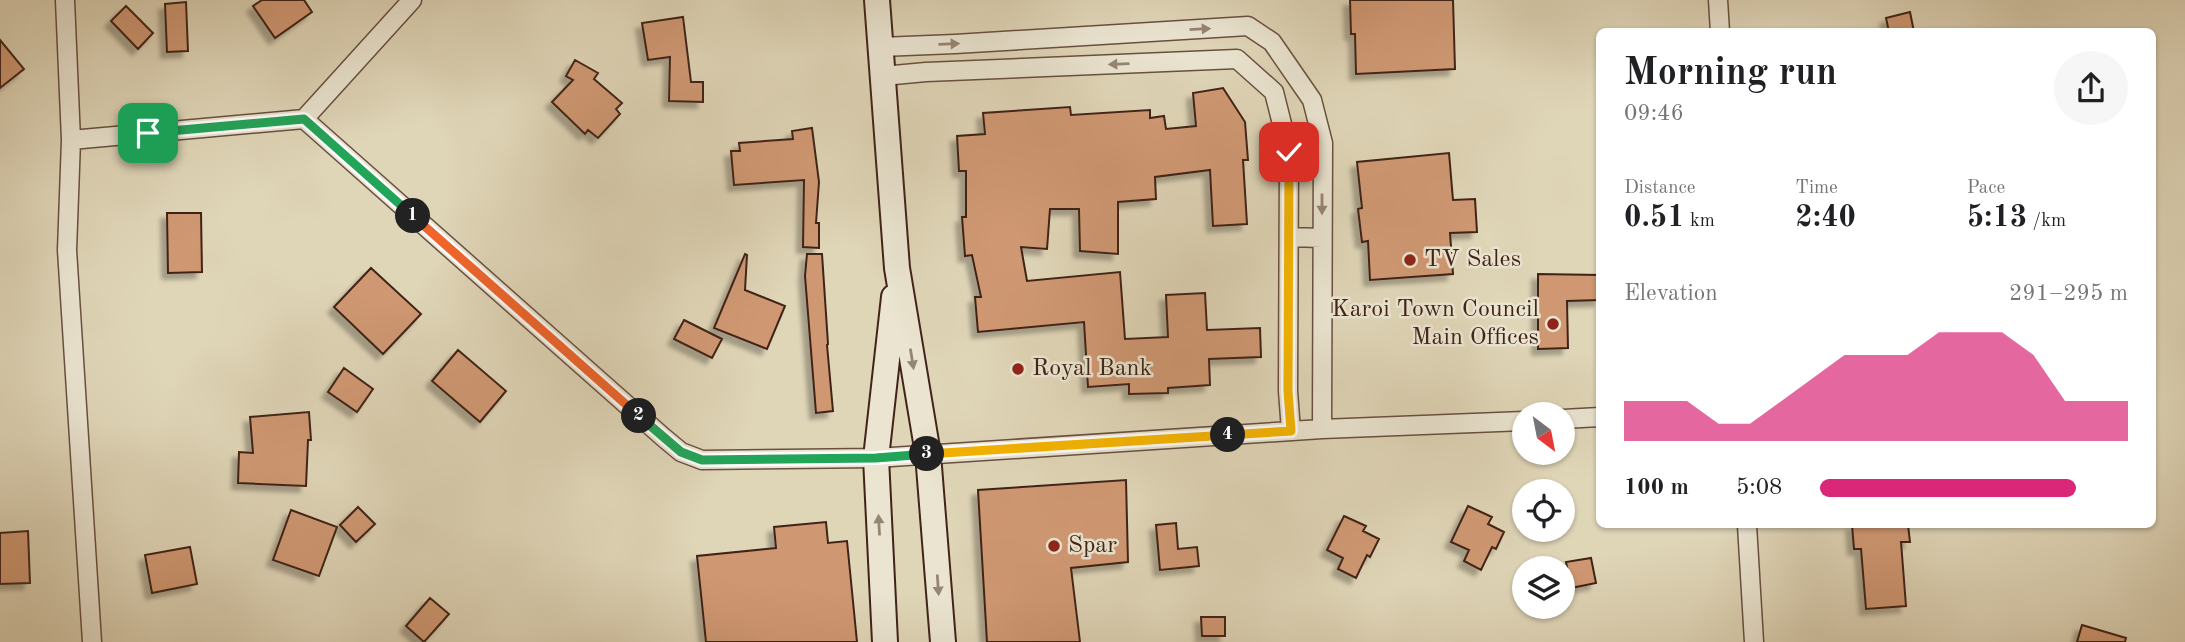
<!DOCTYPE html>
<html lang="en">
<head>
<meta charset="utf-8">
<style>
  body { margin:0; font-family:"Old Standard TT",serif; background:#f6f6f6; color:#202124; height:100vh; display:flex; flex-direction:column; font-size:26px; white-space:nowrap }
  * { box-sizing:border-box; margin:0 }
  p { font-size:23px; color:#757577 }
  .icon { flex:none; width:38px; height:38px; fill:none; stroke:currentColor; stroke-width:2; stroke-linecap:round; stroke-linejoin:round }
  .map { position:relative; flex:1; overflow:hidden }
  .side { position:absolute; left:1596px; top:28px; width:560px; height:500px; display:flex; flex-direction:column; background:#fff; border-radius:10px; box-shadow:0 2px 5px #0004 }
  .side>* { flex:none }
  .needle { width:46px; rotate:148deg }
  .fabs { position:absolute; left:1512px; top:402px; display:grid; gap:14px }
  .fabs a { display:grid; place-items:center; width:63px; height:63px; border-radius:50%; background:#fff; box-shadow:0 2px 5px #0004; font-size:35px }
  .pin { position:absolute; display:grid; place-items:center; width:60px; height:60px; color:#fff; margin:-30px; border-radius:14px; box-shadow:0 4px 10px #0006 }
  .km { position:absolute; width:35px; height:35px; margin:-18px; border-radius:50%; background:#222; color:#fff; font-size:19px; line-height:35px; text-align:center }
  .round { display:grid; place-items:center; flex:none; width:74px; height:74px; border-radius:37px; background:#f6f6f6 }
  .headline { display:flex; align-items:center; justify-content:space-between; height:119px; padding:0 28px }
  h1 { font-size:38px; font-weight:700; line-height:52px }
  .metrics { display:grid; grid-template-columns:repeat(3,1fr); gap:10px; height:119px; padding:7px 28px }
  .metrics div { display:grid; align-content:center }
  .metrics b { font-size:30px; font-weight:700 }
  .metrics small { font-size:19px; font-weight:400 }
  .metrics p { font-size:19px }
  .chart { height:196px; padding:14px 28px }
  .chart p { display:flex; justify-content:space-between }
  .chart svg { width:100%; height:126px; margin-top:7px; fill:#db2777; opacity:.7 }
  ul { padding:0 28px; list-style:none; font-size:23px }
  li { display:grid; grid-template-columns:112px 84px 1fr; align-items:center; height:52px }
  li i { height:18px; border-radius:9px; background:#db2777 }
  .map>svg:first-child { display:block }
</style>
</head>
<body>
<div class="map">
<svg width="2185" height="642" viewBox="0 0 2185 642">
  <defs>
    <filter id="shadow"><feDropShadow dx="-6" dy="6" stdDeviation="2" flood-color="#0004"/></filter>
  </defs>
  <rect width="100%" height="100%" fill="#dfd5b7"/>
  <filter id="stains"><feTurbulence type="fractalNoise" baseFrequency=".00286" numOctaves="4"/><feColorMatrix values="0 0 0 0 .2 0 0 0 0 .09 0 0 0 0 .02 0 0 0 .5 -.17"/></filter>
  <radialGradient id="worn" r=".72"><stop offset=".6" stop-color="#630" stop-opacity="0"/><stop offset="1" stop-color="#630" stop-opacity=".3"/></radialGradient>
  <path fill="#cf9873" stroke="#412418" stroke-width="2" filter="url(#shadow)" d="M262,0H304L312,12L275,38L253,6Z
    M1350,0H1453L1455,69L1356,74L1355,34H1351Z
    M186,2L188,51L167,52L165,4Z
    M126,6L153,33L138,49L111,21Z
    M1910,12L1914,32H1889L1886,18Z
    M683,17L691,82H703V102L669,101L670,57L648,60L642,23Z
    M0,40L24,69L0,88Z
    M575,60L598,73L594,79L622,103L616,109L620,114L598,138L588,130L585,134L552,102L573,80L566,76Z
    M1223,88L1245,122L1248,160H1243L1247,224L1213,226L1210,170L1155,177L1156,199L1118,202V254L1080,251L1079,209H1050L1047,249L1021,247L1027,281L1120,272L1125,339L1168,337L1166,295L1205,293L1207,330L1260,328L1261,357L1209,359L1210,385L1168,388V393L1129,394V384L1088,387L1084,322L978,332L975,297H981L972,255L965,256L962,217H966V171H959L957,136L985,134L983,113L1070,107L1071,115L1150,110V118L1164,116L1166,129L1196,126L1193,93Z
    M812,128L819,182L816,223H819V248L803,247L804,180L734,185L731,151H740L739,143L793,139L792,131Z
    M1449,153L1453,200L1475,199L1477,232L1450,233L1453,274L1370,280L1368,241L1362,242L1358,209L1362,208L1357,162Z
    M167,213H201L202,272L168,273Z
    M745,254L747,255L745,290L785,306L767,349L714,328Z
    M807,254H822L828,344L827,345L833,411L816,413L805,276Z
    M371,268L421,314L383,354L334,307Z
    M1538,274L1600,275V300L1567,301L1568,348L1538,349Z
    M684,320L722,339L712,358L674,339Z
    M458,350L506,391L480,422L432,381Z
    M344,368L373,389L357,412L328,392Z
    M309,412L311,440H308L306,486L238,483L239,452L253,453L250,417Z
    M1126,480L1128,562L1071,568L1080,642H987L978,490Z
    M1468,506L1492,517L1488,524L1504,532L1496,549L1492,547L1481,570L1464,561L1469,550L1451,542Z
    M358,507L375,524L356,542L340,525Z
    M291,510L337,527L319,576L273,560Z
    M1344,516L1366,526L1363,531L1379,539L1370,557L1367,555L1356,578L1338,569L1343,558L1327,550Z
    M826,522L828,543L847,541L857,642H706L697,556L776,548L774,527Z
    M1176,523L1178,549L1197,547L1199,566L1160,570L1156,525Z
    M1852,525H1908L1910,542H1901L1906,606L1866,609L1861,549H1854Z
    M28,531L30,583L0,584V533Z
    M190,547L197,584L152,593L145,555Z
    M1591,558L1596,583L1571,588L1566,562Z
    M430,598L449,614L424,642L406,626Z
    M1201,617H1225V636H1202Z
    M2082,625L2126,638L2125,642H2077Z"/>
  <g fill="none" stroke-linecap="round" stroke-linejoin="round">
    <defs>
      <path id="street" d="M65,0L71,140L67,250L92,642
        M1718,0L1720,32
        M881,47L955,44L1248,26L1272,42L1312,100L1323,143L1322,429
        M883,76L926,72L1237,59L1274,92L1289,152L1288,391L1291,431
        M304,119L412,0
        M71,140L304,119L663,437L681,452L702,460L876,458L1322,429L1524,421
        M1289,237L1322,238
        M1563,419L1600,417
        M1747,525L1754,642"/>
      <path id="secondary" d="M877,0L897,268L928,454L943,642
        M885,642L876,458L894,297"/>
    </defs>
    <use href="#street" stroke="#685040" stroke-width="21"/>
    <use href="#secondary" stroke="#412418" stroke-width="28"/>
    <use href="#street" stroke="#eae4d0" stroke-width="18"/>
    <use href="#secondary" stroke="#eae4d0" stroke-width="24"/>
  </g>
  <defs><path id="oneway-solid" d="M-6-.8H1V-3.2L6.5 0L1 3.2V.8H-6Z" transform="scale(1.75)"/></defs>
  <g fill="#968474">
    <use href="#oneway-solid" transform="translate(1200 29) rotate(-3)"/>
    <use href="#oneway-solid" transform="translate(949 44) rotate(-2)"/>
    <use href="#oneway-solid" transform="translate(1119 64) rotate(178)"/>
    <use href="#oneway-solid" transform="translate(1322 204) rotate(90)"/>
    <use href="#oneway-solid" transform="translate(912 359) rotate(81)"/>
    <use href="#oneway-solid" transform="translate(879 525) rotate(-93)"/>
    <use href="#oneway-solid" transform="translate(938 585) rotate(86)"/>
  </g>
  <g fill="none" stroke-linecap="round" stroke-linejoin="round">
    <defs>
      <path id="split-1" d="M148,133L304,119L413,216"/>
      <path id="split-2" d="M413,216L639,416"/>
      <path id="split-3" d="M639,416L681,452L702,460L876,458L927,454"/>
      <path id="split-4" d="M927,454L1228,435"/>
      <path id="split-5" d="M1228,435L1291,431L1288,391L1289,152"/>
    </defs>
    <use href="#split-1" stroke="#fff" stroke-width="14"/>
    <use href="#split-2" stroke="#fff" stroke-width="14"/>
    <use href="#split-3" stroke="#fff" stroke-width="14"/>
    <use href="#split-4" stroke="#fff" stroke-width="14"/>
    <use href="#split-5" stroke="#fff" stroke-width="14"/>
    <use href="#split-1" stroke="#22a559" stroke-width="9"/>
    <use href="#split-2" stroke="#f0652b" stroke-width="9"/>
    <use href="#split-3" stroke="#22a559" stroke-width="9"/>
    <use href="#split-4" stroke="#f5b400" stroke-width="9"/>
    <use href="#split-5" stroke="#f5b400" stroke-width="9"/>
  </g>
  <g fill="#8f2418" stroke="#eae4d0" stroke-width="2.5">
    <circle cx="1410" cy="260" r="7"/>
    <circle cx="1553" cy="324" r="7"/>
    <circle cx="1018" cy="369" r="7"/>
    <circle cx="1054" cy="546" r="7"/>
  </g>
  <g text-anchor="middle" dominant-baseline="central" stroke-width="5" stroke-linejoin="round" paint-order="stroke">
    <g font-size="24" fill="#412418" stroke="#eae4d0" text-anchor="start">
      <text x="1424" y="260">TV Sales</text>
      <text x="1539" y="310" text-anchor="end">Karoi Town Council<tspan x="1539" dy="28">Main Offices</tspan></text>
      <text x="1032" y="369">Royal Bank</text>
      <text x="1068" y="546">Spar</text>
    </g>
  </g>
  <rect width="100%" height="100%" filter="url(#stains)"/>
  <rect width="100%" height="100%" fill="url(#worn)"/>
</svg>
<div class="fabs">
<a><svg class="needle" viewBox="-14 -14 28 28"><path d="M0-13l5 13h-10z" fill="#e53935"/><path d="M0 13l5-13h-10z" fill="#757577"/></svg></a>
<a><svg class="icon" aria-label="locate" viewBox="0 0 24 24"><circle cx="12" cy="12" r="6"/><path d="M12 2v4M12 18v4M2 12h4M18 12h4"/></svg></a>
<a><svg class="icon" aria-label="layers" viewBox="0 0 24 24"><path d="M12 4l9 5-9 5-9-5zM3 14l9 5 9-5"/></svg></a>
</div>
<div class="pin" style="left:148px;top:133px;background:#1e9e55"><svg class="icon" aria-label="arrive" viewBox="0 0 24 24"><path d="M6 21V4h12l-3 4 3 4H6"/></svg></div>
<div class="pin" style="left:1289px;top:152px;background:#d93025"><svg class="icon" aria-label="check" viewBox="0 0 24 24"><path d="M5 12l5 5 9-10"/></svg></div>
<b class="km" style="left:413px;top:216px">1</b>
<b class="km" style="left:639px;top:416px">2</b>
<b class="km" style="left:927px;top:454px">3</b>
<b class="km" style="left:1228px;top:435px">4</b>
<section class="side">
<div class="headline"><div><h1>Morning run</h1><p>09:46</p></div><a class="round"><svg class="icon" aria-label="share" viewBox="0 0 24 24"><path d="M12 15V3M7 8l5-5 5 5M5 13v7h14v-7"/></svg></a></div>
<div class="metrics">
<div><p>Distance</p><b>0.51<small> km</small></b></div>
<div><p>Time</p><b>2:40</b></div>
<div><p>Pace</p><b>5:13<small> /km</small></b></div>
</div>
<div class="chart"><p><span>Elevation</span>291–295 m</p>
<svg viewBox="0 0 160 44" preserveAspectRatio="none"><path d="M0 44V30L10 30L20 30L30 38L40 38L50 30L60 22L70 14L80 14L90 14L100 6L110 6L120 6L130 14L140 30L150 30L160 30V44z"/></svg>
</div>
<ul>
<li><b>100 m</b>5:08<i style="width:83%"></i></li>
</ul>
</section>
</div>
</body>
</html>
